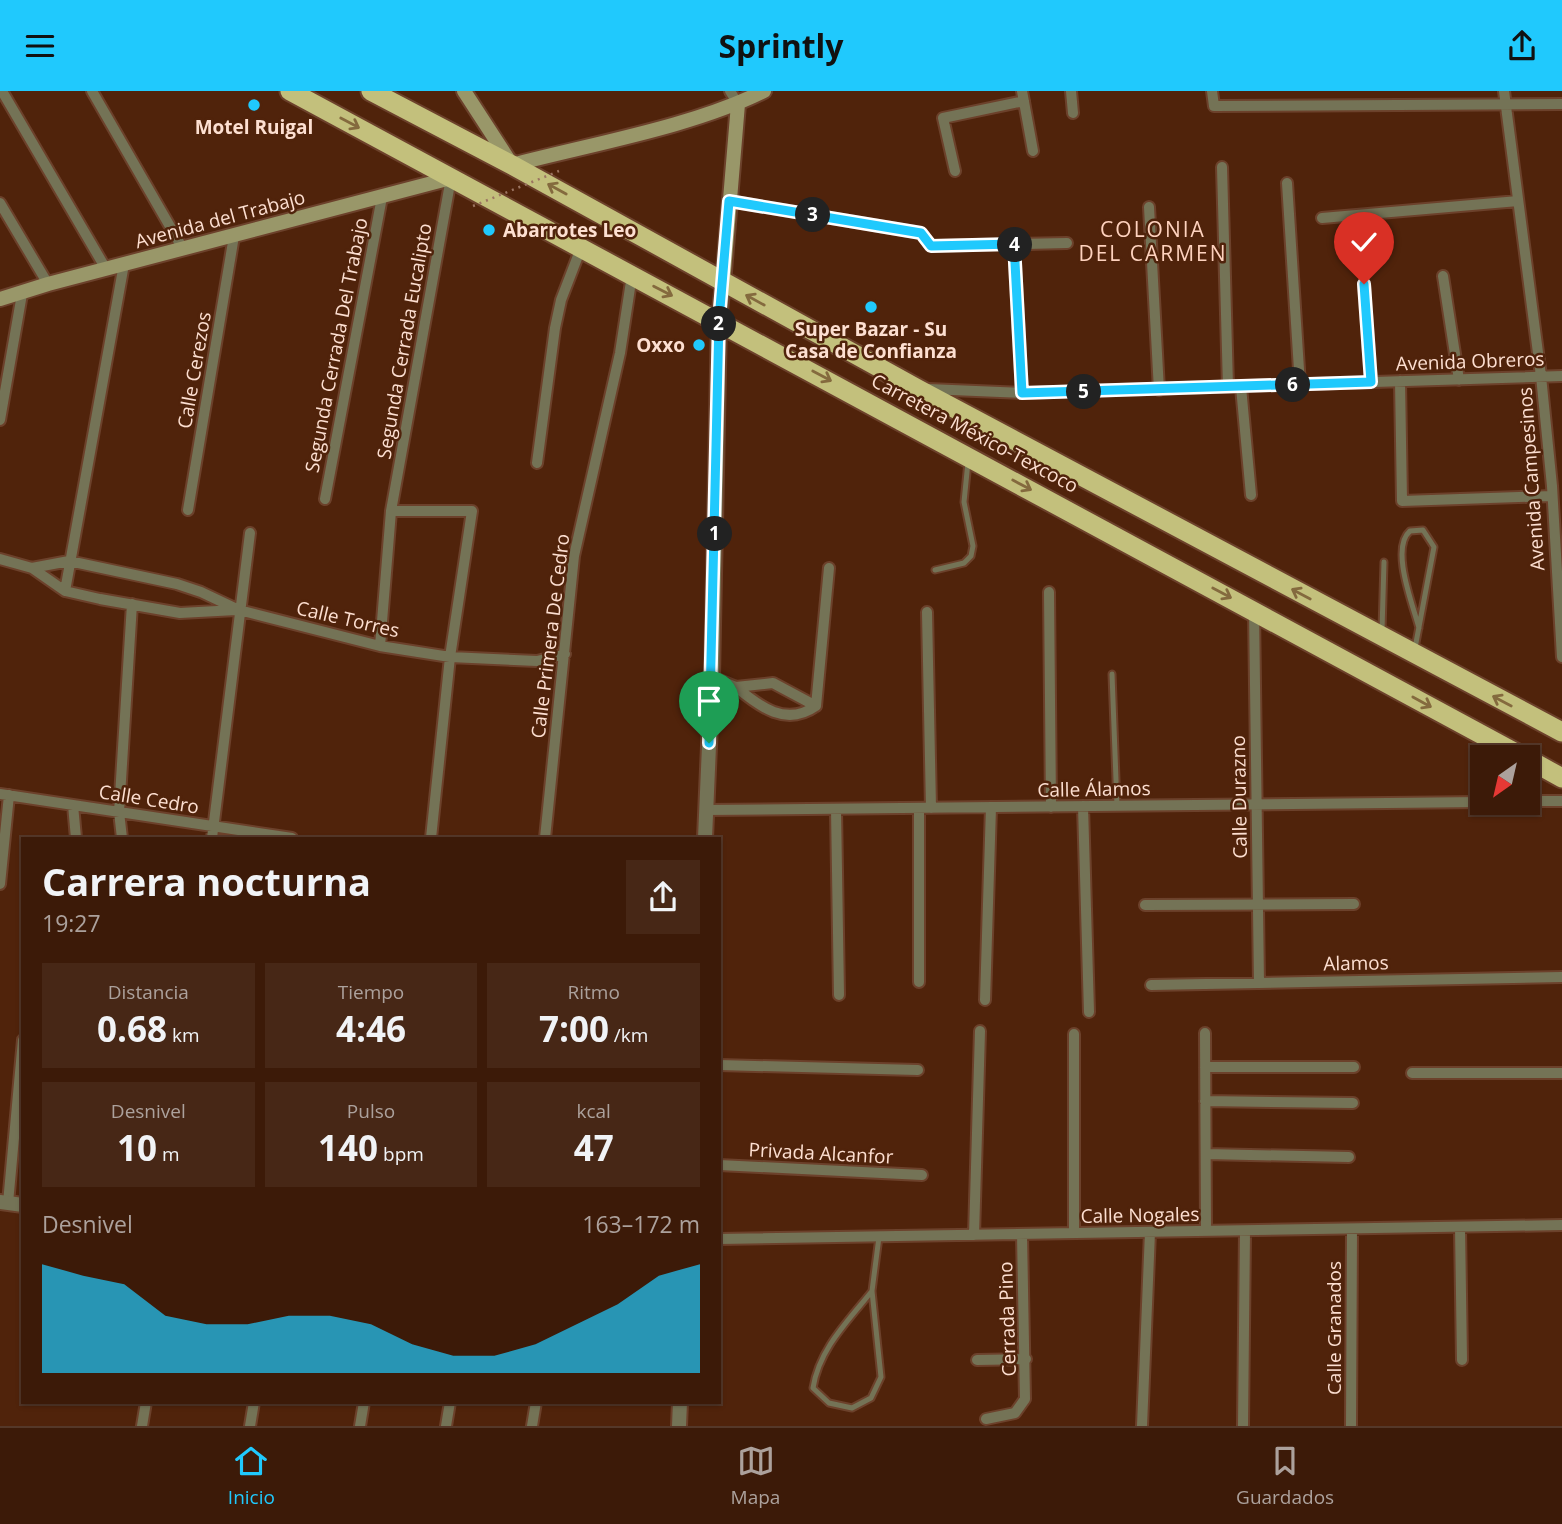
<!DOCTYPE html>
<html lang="es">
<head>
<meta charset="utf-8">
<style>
  body { margin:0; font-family:"Open Sans",sans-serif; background:#472716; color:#f1f3f6; height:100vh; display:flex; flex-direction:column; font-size:26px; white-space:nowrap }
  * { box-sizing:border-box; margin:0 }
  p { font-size:23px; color:#aca19c }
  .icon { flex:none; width:38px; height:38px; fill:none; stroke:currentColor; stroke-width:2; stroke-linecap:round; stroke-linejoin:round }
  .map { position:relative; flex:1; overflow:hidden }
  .panel { position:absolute; left:21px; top:746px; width:700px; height:567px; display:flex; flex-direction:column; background:#3c1a08; border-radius:0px; box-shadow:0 2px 5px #0004,0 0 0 2px #553829 }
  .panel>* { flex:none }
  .needle { width:46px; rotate:214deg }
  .controls { position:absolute; left:1470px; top:654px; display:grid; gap:14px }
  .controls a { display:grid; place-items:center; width:70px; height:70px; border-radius:0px; background:#3c1a08; box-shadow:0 2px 5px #0004,0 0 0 2px #553829; font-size:35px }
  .pin { position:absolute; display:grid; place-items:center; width:60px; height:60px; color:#fff; margin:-72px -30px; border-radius:50% 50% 50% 0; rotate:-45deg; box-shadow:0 0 7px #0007 }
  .pin .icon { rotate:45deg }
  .km { position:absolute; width:35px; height:35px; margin:-18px; border-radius:50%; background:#222; color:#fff; font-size:19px; line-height:35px; text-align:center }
  .round { display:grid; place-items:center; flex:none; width:74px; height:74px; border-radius:0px; background:#472716 }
  .overview { display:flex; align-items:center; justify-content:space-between; height:119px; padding:0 21px }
  h1 { font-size:38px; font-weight:700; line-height:52px }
  .stats { display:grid; grid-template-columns:repeat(3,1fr); gap:10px; height:119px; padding:7px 21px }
  .stats div { display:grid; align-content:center; border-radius:0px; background:#472716; text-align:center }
  .stats b { font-size:35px; font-weight:700 }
  .stats small { font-size:19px; font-weight:400 }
  .stats p { font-size:19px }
  .chart { height:196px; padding:14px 21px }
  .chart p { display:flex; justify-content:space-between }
  .chart svg { width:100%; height:126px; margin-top:7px; fill:#20c9fd; opacity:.7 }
  header { display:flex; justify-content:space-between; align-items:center; height:91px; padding:0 21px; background:#20c9fd; color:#111; font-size:32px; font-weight:700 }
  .dock { display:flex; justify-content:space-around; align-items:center; height:98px; border-top:2px solid #553829; background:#3c1a08; font-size:19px; color:#aca19c }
  .dock a { display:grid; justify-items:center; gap:4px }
  .dock .selected { color:#20c9fd }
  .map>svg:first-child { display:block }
</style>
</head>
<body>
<header><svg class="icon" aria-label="menu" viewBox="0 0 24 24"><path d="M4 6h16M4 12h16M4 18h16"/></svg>Sprintly<svg class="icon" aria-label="share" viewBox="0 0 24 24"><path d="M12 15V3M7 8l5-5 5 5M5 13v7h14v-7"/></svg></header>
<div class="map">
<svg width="1562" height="1335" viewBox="0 0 1562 1335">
  <rect width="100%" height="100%" fill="#50230b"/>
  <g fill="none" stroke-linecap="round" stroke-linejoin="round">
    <defs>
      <path id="service" d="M935,479L964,472L971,465L973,455L964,411L968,371
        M1382,539L1384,471
        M1415,557L1434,456L1423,439L1410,440C1390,457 1413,514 1419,537
        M1112,583L1117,715
        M872,1200C848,1230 819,1258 813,1297L829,1312L852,1317L871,1307L881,1286L872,1200L879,1146"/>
      <path id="minor" d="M2,0L106,178
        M92,0L183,158
        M730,0L738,13
        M1022,0L1033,60
        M1071,0L1073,22
        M1212,0L1214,15L1562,13
        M1504,0L1541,285L1552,395L1562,566
        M1222,76L1228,296
        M955,80L943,27L1024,10
        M1287,92L1300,294
        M729,110L921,142L931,155L1067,152
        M0,112L48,193
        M1149,116L1159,299
        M1322,127L1518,110
        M1014,153L1022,302
        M1443,185L1459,289
        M1364,193L1371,291
        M1400,290L1402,410L1552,405
        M1241,296L1251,404
        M928,298L1022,302L1562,285
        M0,329L22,203
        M537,372L555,237L561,209L581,157
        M325,408L382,106
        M188,419L234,145
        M391,420H472L450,566L431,747
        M0,468L32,477L65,500L100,508L180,522L236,519
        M32,477L69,470L177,493L201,501L239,519L380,555L450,566L537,570L565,563
        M65,500L124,173
        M1049,501L1051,716
        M1254,519L1259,892
        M927,521L931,717
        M380,555L391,420L451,87
        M712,586L736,596L773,592L816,615
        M736,596C760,616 786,636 816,615
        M816,615L829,477
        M0,703L292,747
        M1528,710H1562
        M73,714L76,747
        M1083,715L1089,921
        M919,717V891
        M836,718L839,904
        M706,719L1482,711
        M122,747L119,721L132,513
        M212,747L250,442
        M545,747L574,465L620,262L632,184
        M0,793L9,704
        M1145,814L1354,813
        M1151,894L1562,886
        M985,909L991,716
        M1205,942L1206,1140
        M719,974L918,979
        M1205,976H1354
        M1412,982H1562
        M1205,1010L1353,1012
        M1206,1063L1349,1066
        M719,1074L922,1084
        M8,1112L23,949
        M1460,1136L1462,1269
        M1074,1142V943
        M974,1144L980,940
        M719,1148L1562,1134
        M977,1269L1026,1268
        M986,1328L1015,1322L1025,1308L1022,1143
        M142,1335L146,1311
        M250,1335L254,1311
        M360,1335L364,1311
        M446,1335L450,1311
        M532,1335L536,1311
        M1142,1335L1150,1141
        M1243,1335L1245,1140
        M1351,1335L1352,1138"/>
      <path id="tertiary" d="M705,747L712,586L719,229L723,192
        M0,1111L23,1114
        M679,1335L680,1311"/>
      <path id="secondary" d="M464,0L512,74C591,53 692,36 764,0
        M723,192L738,13
        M0,208L48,193L451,87"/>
      <path id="trunk" d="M290,0L1525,667
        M371,0L512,74L918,298L1562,641
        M1528,668L1562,687"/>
    </defs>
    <use href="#service" stroke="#6c412b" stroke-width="9"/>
    <use href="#minor" stroke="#6c412b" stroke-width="14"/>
    <use href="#tertiary" stroke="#6c412b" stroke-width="18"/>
    <use href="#secondary" stroke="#6c412b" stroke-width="18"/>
    <use href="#trunk" stroke="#6c412b" stroke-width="23"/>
    <use href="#service" stroke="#747356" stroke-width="5"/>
    <use href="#minor" stroke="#747356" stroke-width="10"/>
    <use href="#tertiary" stroke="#747356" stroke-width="14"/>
    <use href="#secondary" stroke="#999769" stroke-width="14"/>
    <use href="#trunk" stroke="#c3c07c" stroke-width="19"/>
    <path stroke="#9c7562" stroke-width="2.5" stroke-dasharray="2 5" stroke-linecap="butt" d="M473,115L559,80"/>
  </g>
  <defs><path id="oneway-shaft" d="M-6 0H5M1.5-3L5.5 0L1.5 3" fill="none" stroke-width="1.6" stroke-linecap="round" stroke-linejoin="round" transform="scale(1.75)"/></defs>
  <g stroke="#846a3e">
    <use href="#oneway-shaft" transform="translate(350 32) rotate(28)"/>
    <use href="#oneway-shaft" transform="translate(557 98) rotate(-151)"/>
    <use href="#oneway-shaft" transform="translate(663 200) rotate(27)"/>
    <use href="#oneway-shaft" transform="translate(755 209) rotate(-151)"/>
    <use href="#oneway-shaft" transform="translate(822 285) rotate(28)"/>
    <use href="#oneway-shaft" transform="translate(1022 394) rotate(28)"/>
    <use href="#oneway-shaft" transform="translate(1222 502) rotate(28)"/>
    <use href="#oneway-shaft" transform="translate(1301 503) rotate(-152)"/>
    <use href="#oneway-shaft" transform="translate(1502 610) rotate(-152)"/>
    <use href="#oneway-shaft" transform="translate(1422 611) rotate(29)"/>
  </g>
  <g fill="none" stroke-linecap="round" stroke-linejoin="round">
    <defs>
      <path id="route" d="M709,652L719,229L729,110L921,142L931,155L1014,153L1022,302L1371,291L1364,193"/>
    </defs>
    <use href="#route" stroke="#fff" stroke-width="14"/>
    <use href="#route" stroke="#20c9fd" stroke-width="9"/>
  </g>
  <g fill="#20c9fd" stroke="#50230b" stroke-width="2.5">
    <circle cx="254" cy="14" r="7"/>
    <circle cx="489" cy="139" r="7"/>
    <circle cx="871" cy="216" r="7"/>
    <circle cx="699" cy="254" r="7"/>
  </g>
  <g text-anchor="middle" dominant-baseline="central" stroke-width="5" stroke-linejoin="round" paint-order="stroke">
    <g font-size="19" font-weight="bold" fill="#fddfd1" stroke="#50230b">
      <text x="254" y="36">Motel Ruigal</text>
      <text x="503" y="139" text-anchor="start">Abarrotes Leo</text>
      <text x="871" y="238">Super Bazar - Su<tspan x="871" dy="22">Casa de Confianza</tspan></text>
      <text x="685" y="254" text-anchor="end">Oxxo</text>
    </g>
    <g font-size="19" fill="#fddfd1" stroke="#50230b">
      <text transform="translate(220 128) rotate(-15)">Avenida del Trabajo</text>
      <text transform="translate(404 250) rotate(-80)">Segunda Cerrada Eucalipto</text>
      <text transform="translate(336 254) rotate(-79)">Segunda Cerrada Del Trabajo</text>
      <text transform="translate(1470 270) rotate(-2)">Avenida Obreros</text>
      <text transform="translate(194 279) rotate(-80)">Calle Cerezos</text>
      <text transform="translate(975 342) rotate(28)">Carretera México-Texcoco</text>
      <text transform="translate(1531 388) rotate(-94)">Avenida Campesinos</text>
      <text transform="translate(348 528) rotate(13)">Calle Torres</text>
      <text transform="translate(550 545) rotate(-83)">Calle Primera De Cedro</text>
      <text transform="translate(1094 698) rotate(-1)">Calle Álamos</text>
      <text transform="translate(1239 706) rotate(-91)">Calle Durazno</text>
      <text transform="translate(149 708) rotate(9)">Calle Cedro</text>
      <text transform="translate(1356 872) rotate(-1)">Alamos</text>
      <text transform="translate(821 1062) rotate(3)">Privada Alcanfor</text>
      <text transform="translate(1140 1124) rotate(-1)">Calle Nogales</text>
      <text transform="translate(1007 1228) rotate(-92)">Cerrada Pino</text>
      <text transform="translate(1334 1237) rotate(-90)">Calle Granados</text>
    </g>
    <g font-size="21" letter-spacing="2" fill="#fed2be" stroke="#50230b">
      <text x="1153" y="138">COLONIA<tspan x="1153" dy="24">DEL CARMEN</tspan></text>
    </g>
  </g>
</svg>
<div class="controls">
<a><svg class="needle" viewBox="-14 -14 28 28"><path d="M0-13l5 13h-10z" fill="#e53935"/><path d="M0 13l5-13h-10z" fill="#aca19c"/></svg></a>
</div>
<div class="pin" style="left:709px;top:652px;background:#1e9e55"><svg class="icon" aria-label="arrive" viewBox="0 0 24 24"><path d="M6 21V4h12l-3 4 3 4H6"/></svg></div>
<div class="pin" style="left:1364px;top:193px;background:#d93025"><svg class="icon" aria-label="check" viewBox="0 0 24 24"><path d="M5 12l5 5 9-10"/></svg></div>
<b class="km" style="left:715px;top:443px">1</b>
<b class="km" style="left:719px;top:233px">2</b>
<b class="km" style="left:813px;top:124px">3</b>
<b class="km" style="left:1015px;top:154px">4</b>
<b class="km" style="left:1084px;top:301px">5</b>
<b class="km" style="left:1293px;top:294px">6</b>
<section class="panel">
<div class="overview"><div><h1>Carrera nocturna</h1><p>19:27</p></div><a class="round"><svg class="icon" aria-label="share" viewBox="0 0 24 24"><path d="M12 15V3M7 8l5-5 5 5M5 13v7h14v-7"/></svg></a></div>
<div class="stats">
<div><p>Distancia</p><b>0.68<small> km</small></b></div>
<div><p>Tiempo</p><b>4:46</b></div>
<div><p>Ritmo</p><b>7:00<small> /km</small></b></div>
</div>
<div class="stats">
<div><p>Desnivel</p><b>10<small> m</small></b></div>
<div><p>Pulso</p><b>140<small> bpm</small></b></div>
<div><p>kcal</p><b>47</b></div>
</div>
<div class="chart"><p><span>Desnivel</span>163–172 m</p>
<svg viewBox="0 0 160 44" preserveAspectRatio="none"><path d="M0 44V6L10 10L20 13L30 24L40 27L50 27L60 24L70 24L80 27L90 34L100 38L110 38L120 34L130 27L140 20L150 10L160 6V44z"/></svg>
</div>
</section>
</div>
<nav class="dock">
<a class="selected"><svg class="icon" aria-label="home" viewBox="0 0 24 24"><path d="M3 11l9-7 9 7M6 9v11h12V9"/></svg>Inicio</a>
<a><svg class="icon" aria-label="map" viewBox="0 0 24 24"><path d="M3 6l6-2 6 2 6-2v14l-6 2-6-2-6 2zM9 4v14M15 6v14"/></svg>Mapa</a>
<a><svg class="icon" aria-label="saved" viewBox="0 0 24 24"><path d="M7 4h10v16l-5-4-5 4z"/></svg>Guardados</a>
</nav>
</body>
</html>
